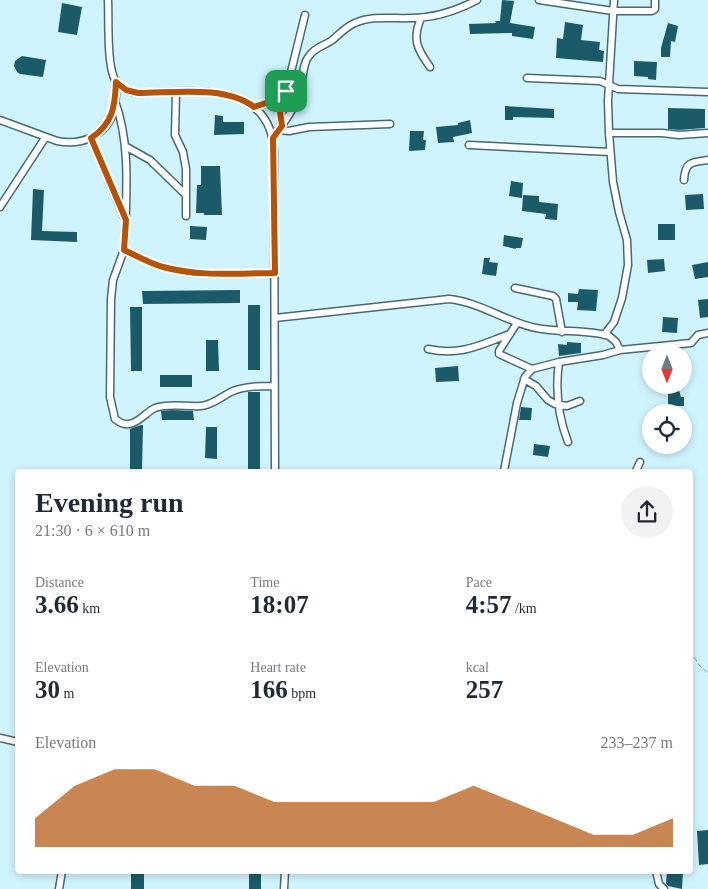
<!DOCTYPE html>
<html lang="en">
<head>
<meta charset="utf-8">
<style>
  body { margin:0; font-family:Georgia,serif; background:#f2f2f3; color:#1f2937; height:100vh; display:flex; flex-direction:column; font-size:19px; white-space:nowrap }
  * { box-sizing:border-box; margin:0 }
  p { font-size:16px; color:#747a83 }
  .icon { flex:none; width:28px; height:28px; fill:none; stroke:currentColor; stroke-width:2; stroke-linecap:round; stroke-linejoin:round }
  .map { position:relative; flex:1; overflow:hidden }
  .side { position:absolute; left:15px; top:469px; width:678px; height:405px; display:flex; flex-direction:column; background:#fff; border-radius:5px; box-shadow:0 2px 8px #0003 }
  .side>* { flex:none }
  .needle { width:32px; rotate:180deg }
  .buttons { position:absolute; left:642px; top:344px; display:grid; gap:10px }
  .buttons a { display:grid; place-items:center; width:50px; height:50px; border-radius:50%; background:#fff; box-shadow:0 2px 8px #0003; font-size:25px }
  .pin { position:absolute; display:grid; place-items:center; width:42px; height:42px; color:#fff; margin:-21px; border-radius:10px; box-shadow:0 2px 8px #0006 }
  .round { display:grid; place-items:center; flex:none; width:52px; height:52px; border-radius:26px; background:#f2f2f3 }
  .head { display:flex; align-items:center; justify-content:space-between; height:85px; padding:0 20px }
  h1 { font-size:28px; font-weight:800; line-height:38px }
  .metrics { display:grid; grid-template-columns:repeat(3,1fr); gap:8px; height:85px; padding:5px 20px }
  .metrics div { display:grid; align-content:center }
  .metrics b { font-size:25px; font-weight:800 }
  .metrics small { font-size:14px; font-weight:400 }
  .metrics p { font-size:14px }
  .chart { height:140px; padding:10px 20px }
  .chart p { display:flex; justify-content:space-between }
  .chart svg { width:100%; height:90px; margin-top:5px; fill:#b45309; opacity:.7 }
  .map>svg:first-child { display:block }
</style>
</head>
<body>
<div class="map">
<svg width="708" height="889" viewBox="0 0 708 889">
  <rect width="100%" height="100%" fill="#d0f4fe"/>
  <path fill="#1b5b69" d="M502,0L514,1L510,23L535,27L533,39L512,36V33L470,34L469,24L496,23L495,21H500Z
    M62,3L82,7L77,35L58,32Z
    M565,22L583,25L581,40L600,42L599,50L604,51L603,62L556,58L557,38L563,39Z
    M668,23L678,26L675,42L671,41L670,57H661V48Z
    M22,56L46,60L43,77L20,74L17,72L14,66L15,61Z
    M634,61L657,62L656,80L648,79V77L634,76Z
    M505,106L554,109V118L513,117V120H505Z
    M668,108L705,109V128L679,130L668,129Z
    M215,115L223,116V122H244V134L214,135Z
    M470,120L472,133L453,137L454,142L438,143L436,127L458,125V123Z
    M410,131H424L423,140H426L425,150L409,151Z
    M201,166H220L222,215H204V213H196L197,185H201Z
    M511,181L523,183L522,198L509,196Z
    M33,189L44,190L42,231L77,232V242L31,240Z
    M703,194L704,209L686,210L685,195Z
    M523,195L539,196V202L558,204L557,220L545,219L546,214L522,211Z
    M658,224H675V240H658Z
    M190,226L207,227L206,240L190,239Z
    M504,235L523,238L521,248H516V249L503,246Z
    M484,258H490L489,262L498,263L496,276L482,274Z
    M664,259L665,271L648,273L647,260Z
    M708,262V277L695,279L692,265Z
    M579,289L598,290L596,311L577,310L578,302H568V293L578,294Z
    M240,290V303L143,304L142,291Z
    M708,299V317L700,318L698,300Z
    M248,305H260V370H248Z
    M130,307H142V371H131Z
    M663,317L678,318L677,333L662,332Z
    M206,340H218L219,371H206Z
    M567,342L581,343V353L559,356L558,344L567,345Z
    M458,366L459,381L436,382L435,368Z
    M160,375H192V387H160Z
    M668,390H679L681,397H684V406H668Z
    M248,392H260V471H248Z
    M521,407L532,408L531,420H519Z
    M172,410L193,411L194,420H162L161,411Z
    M141,425H143L142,471H130V429Z
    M206,427H217V459L205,458Z
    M534,444L550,446L548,457L533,455Z
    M708,830V864L699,865L697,831Z
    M131,871H144V889H131Z
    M249,871H261V889H249Z
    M667,871H683L682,889L668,886L666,883Z"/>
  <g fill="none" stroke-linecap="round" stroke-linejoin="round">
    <defs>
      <path id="minor" d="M108,0C109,18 106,70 117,83C122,89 130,92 138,93C190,92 271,78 274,152L275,471
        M539,0L613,11H652L655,9V0
        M421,18C412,39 417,49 430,67
        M527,78L600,81L618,89L708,92
        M176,92L175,135L183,152L186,169V216
        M115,101C131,145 126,194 125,240L124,250L113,280L111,299L110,397L115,419C119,422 123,425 129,424C139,423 146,412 155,408C169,403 187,407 201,406C213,405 222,396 233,391C246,386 260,386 274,386
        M255,107L269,103L285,92
        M0,120L57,141C81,146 107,136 114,110C116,101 116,92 117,82
        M281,126V105L289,80L305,15
        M278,130L289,131L309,127L390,124
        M609,133H662L679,135L708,133
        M91,138L124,217
        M273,138C283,124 294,110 300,92C304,81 301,66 309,56C314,48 323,46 331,41C339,35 345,27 355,23C373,15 392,19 411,18C435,18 456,11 477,0
        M469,145L610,152
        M125,146L150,160L186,195
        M684,180C685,162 691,162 708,160
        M0,207L45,138
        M124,250C137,256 149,263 163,267C199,277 238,273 275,273
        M515,288L553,296L556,299L562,332
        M275,318L449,299C480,302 506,322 536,328C560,333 586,329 609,336L616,342L620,350
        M517,323L499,351V354L532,369
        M604,335L614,322L622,298L628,265L627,240L619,212L613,182L609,133L608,101L614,0
        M428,349C462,356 479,345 510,334
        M559,362C555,390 558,416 568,442
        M524,379L536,386L548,400L555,404L567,406L580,401
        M504,471L517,403L525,377L532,369L559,362L603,355L620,350L691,343L698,335L708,333
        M636,471L640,462
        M0,738L18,742
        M656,871L659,884L664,889
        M59,889L62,871
        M284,889L285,871"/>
    </defs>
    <use href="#minor" stroke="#496972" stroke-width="9"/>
    <path stroke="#849fa7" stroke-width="1" stroke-dasharray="5 2.5" stroke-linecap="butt" d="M690,651L700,666L708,673"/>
    <use href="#minor" stroke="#fff" stroke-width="6"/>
  </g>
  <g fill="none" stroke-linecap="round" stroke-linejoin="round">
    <defs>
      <path id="route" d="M116,82L126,90L138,93C174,93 225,85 254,107L275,100L286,91L280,112L282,126L273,138L275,273C238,273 199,277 163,267C149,263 137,256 124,250L126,220L91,138C113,124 115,106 116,82Z"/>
    </defs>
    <use href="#route" stroke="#fff" stroke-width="10"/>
    <use href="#route" stroke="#b45309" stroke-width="6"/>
  </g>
</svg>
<div class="buttons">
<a><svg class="needle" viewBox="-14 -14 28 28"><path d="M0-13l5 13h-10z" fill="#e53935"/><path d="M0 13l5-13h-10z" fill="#747a83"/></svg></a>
<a><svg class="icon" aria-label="locate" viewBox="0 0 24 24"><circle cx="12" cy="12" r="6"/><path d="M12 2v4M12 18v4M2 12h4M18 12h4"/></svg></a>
</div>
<div class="pin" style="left:286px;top:91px;background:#1e9e55"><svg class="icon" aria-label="arrive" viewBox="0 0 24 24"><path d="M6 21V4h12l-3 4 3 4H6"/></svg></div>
<section class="side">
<div class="head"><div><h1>Evening run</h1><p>21:30 · 6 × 610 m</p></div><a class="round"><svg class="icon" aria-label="share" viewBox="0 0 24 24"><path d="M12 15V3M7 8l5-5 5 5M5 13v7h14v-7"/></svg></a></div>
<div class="metrics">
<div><p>Distance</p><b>3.66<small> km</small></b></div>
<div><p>Time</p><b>18:07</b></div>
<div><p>Pace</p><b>4:57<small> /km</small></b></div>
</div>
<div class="metrics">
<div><p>Elevation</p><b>30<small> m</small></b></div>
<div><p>Heart rate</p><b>166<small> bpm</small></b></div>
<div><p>kcal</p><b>257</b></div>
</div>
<div class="chart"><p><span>Elevation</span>233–237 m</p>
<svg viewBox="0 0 160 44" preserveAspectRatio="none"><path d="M0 44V30L10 14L20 6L30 6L40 14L50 14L60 22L70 22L80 22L90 22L100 22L110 14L120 22L130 30L140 38L150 38L160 30V44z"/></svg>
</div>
</section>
</div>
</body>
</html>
